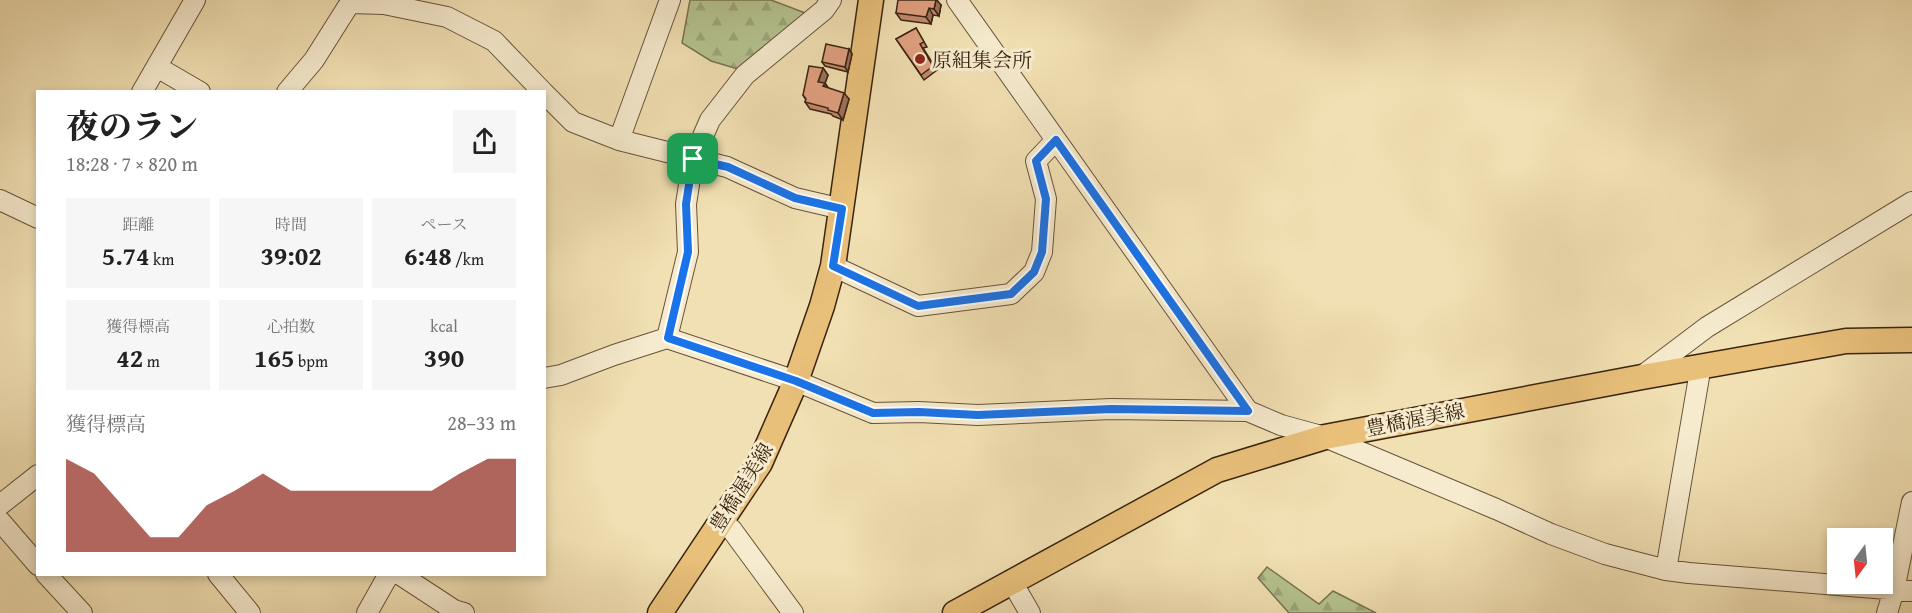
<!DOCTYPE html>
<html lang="ja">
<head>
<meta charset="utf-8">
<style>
  body { margin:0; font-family:"Gentium Book Plus","Noto Serif JP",serif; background:#f6f6f6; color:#222; height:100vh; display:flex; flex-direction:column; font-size:22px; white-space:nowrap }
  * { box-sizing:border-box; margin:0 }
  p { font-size:20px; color:#767676 }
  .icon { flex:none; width:33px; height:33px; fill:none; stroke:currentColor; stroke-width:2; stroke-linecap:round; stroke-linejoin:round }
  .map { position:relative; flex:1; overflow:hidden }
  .side { position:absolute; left:36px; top:90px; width:510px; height:486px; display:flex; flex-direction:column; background:#fff; border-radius:0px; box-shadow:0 3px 9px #0003 }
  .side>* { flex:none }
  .needle { width:39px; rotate:195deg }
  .buttons { position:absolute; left:1827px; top:528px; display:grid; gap:12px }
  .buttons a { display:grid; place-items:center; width:66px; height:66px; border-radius:0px; background:#fff; box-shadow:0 3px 9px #0003; font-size:30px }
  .pin { position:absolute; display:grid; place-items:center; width:51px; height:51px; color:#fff; margin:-26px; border-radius:12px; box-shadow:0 3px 9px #0006 }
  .round { display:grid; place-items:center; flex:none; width:63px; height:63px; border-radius:0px; background:#f6f6f6 }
  .summary { display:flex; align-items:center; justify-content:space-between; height:102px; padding:0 30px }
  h1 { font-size:33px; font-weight:800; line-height:45px }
  .metrics { display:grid; grid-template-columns:repeat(3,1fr); gap:9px; height:102px; padding:6px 30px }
  .metrics div { display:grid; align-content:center; border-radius:0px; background:#f6f6f6; text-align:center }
  .metrics b { font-size:26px; font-weight:800 }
  .metrics small { font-size:16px; font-weight:400 }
  .metrics p { font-size:16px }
  .chart { height:168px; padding:12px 30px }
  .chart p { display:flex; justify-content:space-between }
  .chart svg { width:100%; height:108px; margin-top:6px; fill:#8f2418; opacity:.7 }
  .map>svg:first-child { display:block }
</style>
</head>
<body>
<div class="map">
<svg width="1912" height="613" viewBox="0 0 1912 613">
  <defs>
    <pattern id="forest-firs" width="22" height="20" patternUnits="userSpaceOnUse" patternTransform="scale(1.5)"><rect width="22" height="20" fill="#b5c390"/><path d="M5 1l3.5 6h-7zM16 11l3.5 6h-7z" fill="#9ca77b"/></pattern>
  </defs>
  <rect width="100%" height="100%" fill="#f1e0b3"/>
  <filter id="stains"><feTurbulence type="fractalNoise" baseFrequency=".00333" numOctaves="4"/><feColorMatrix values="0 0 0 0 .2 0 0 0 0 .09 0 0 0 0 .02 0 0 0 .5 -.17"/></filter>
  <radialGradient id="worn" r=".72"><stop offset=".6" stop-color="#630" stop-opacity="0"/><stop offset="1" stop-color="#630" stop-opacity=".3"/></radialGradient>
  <path fill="url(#forest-firs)" stroke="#787450" stroke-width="1.5" d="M690,0H771L808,14L741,70L711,61L682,43Z
    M1267,567L1319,604L1333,591L1376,613H1289L1258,578Z"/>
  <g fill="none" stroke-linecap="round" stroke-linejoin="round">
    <defs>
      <path id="minor" d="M957,0L1248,411L1281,425L1325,437L1496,509L1551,534L1605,554L1666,570L1689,573L1912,591
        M350,3L384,4L447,17L494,41L543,92
        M157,67L200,92
        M142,92L195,0
        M287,92L314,60L350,3V0
        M544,93L573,122L619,140L727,167L795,198L842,209
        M619,140L670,0
        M0,200L38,218
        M833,266L918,306L1011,294L1034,272L1042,252L1046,199L1036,161L1056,140
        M667,338L688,252L686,204L693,159L710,120L745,75L824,10L831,0
        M1642,376L1707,327L1912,202
        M544,378L561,375L614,355L667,338L796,381L873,413L919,412L978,415L1111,409L1248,411
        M0,505L38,475
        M721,520L732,530L793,613
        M0,521L38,565
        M1666,570L1699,377L1698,367
        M46,574L82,613
        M218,574L250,613
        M399,574L454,610L464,613
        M1012,582L1030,613
        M367,613L389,574
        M1887,613L1894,590L1912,502"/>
      <path id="major" d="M660,613L760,463L796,381L822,306L833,266L871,0
        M955,613L1217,470L1325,437L1642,377L1846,341L1912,340"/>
    </defs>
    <use href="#minor" stroke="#685339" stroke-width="22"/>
    <use href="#major" stroke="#3a2410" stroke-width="27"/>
    <use href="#minor" stroke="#f6ebce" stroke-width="20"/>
    <use href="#major" stroke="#e8c07a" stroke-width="24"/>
  </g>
  <path fill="#c28a6e" stroke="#3a2410" stroke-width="1.5" d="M941,5L939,16L933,15L931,24L901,20L896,13Z
    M916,28L927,47L923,48L937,70L924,80L896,39Z
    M849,49L852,54L848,72L825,66L822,62Z
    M823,68L828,75L825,83L828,88L849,99L843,120L833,116L831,114L810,109L805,102L806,100L803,95Z"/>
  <path fill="#9e705a" stroke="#3a2410" stroke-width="1.5" d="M936,0H937L941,5L939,16L934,9Z
    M929,8L933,15L931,24L926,17Z
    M849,49L852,54L848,72L845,67Z
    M823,68L828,75L825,83L829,89L818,82Z
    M844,93L849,99L843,120L838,113Z"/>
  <path fill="#e1a080" stroke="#3a2410" stroke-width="1.5" d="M898,0H936L934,9L929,8L926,17L896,13Z
    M916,28L924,42L920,44L933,66L921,75L896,39Z
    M826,44L849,49L845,67L822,62Z
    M809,66L823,68L818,82L825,83L823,86L844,93L838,113L828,110V108L805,102L806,99L803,95Z"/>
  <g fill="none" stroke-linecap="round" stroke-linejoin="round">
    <defs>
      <path id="route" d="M1056,140L1248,411L1111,409L978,415L919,412L873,413L796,381L668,338L688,252L686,204L693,159L728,167L795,198L842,209L833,266L918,306L1011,294L1034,272L1042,252L1046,199L1036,161Z"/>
    </defs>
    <use href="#route" stroke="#fff" stroke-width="12"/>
    <use href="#route" stroke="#1a73e8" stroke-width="8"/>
  </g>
  <circle fill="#8f2418" stroke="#f6ebce" stroke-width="2" cx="920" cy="59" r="6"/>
  <g text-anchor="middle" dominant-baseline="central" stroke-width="6" stroke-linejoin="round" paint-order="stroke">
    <g font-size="20" fill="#3a2410" stroke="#f6ebce" text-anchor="start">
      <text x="932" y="59">原組集会所</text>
    </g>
    <g font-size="20" fill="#3a2410" stroke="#f6ebce">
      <text transform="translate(1415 419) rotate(-11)">豊橋渥美線</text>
      <text transform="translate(741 487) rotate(-58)">豊橋渥美線</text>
    </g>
  </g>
  <rect width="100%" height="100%" filter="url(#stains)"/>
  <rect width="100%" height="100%" fill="url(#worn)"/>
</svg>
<div class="buttons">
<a><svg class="needle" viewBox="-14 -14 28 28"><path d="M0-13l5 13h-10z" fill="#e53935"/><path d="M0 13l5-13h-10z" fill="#767676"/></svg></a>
</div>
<div class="pin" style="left:693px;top:159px;background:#1e9e55"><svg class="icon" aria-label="arrive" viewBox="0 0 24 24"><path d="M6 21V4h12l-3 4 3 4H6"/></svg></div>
<section class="side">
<div class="summary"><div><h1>夜のラン</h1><p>18:28 · 7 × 820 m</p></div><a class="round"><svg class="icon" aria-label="share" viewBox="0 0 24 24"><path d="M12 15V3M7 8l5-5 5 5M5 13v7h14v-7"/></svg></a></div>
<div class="metrics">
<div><p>距離</p><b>5.74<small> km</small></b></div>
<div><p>時間</p><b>39:02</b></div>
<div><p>ペース</p><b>6:48<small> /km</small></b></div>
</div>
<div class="metrics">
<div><p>獲得標高</p><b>42<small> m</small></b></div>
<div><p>心拍数</p><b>165<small> bpm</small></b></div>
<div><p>kcal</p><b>390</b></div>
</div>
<div class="chart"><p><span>獲得標高</span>28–33 m</p>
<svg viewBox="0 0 160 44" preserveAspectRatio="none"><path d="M0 44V6L10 12L20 25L30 38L40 38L50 25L60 19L70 12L80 19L90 19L100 19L110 19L120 19L130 19L140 12L150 6L160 6V44z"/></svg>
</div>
</section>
</div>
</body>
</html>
